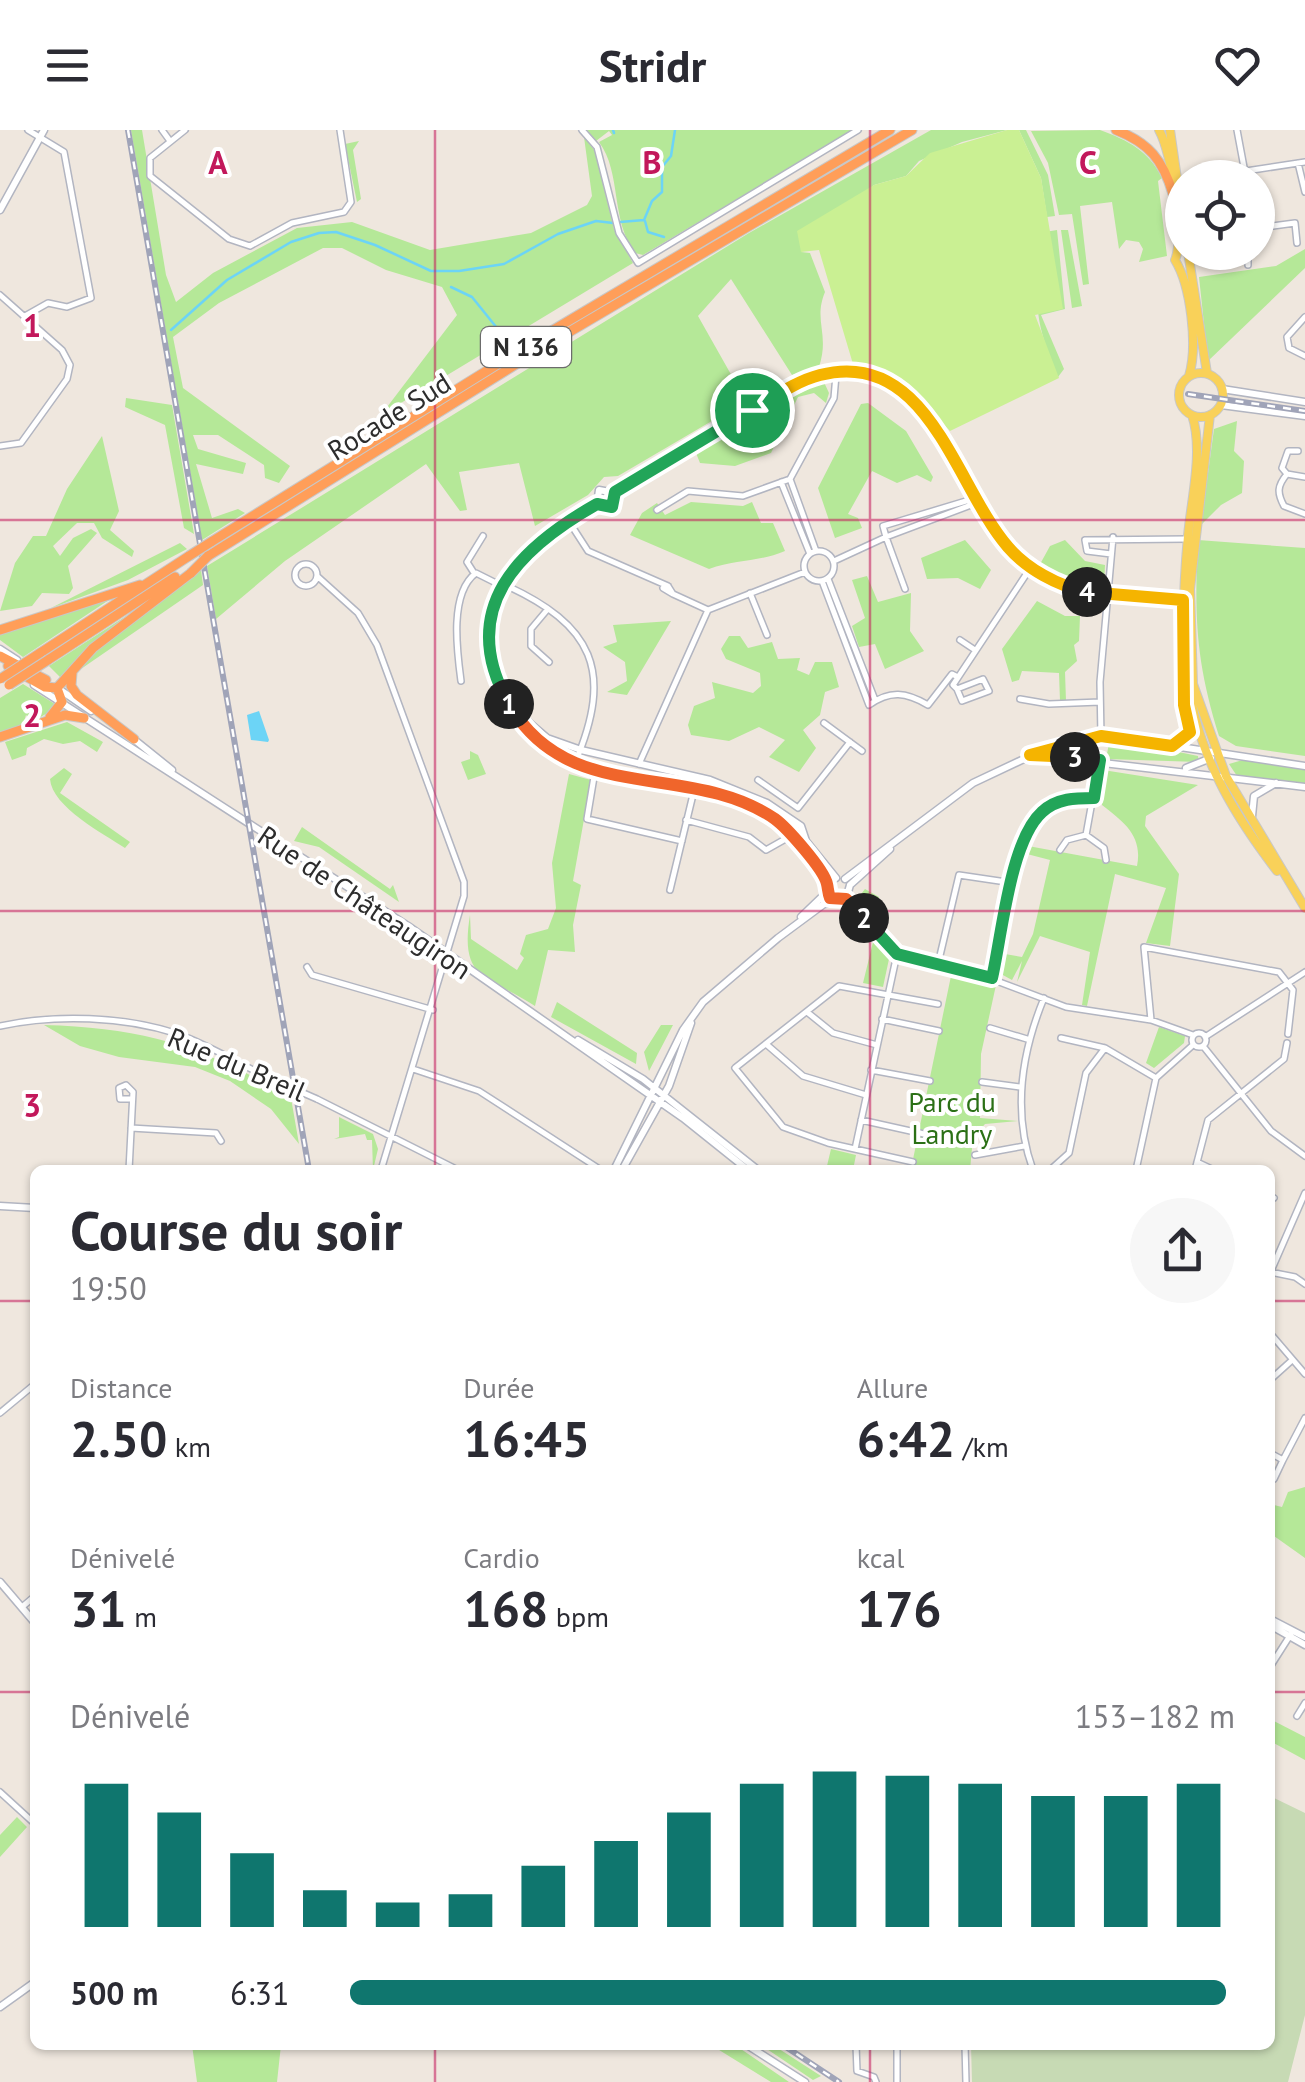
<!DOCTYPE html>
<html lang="fr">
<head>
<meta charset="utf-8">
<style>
  body { margin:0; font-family:"PT Sans",sans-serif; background:#f7f7f7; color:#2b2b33; height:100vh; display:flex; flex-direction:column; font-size:38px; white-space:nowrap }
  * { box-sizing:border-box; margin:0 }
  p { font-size:32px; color:#7c7c81 }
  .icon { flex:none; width:55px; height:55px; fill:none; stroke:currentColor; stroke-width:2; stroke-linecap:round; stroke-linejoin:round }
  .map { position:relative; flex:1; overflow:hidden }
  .details { position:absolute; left:30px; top:1035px; width:1245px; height:885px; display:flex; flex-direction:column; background:#fff; border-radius:15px; box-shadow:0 2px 8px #0004 }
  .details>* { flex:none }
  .buttons { position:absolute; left:1165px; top:30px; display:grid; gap:20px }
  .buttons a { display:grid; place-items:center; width:110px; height:110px; border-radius:50%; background:#fff; box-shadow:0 2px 8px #0004; font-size:50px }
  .pin { position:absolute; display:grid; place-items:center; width:85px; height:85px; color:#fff; margin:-42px; border:5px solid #fff; border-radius:50%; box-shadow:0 2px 10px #0007 }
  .km { position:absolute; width:50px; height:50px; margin:-25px; border-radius:50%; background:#222; color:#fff; font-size:28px; line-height:50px; text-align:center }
  .round { display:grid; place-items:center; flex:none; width:105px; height:105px; border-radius:52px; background:#f7f7f7 }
  .overview { display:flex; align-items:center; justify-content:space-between; height:170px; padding:0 40px }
  h1 { font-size:55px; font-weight:700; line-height:75px }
  .figures { display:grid; grid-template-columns:repeat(3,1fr); gap:15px; height:170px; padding:10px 40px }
  .figures div { display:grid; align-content:center }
  .figures b { font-size:50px; font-weight:700 }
  .figures small { font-size:28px; font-weight:400 }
  .figures p { font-size:28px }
  .chart { height:280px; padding:20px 40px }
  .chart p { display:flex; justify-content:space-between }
  .chart svg { width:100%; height:180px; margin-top:10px; stroke:#0f766e; stroke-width:6 }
  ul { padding:0 40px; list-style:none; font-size:32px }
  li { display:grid; grid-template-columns:160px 120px 1fr; align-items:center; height:75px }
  li i { height:25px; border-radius:12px; background:#0f766e }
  header { display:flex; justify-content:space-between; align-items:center; height:130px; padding:0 40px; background:#fff; font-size:45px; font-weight:700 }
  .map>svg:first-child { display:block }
</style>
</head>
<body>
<header><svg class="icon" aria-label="menu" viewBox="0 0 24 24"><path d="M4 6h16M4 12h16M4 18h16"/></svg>Stridr<svg class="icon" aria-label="heart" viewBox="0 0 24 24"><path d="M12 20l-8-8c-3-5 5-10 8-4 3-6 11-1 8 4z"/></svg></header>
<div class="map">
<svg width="1305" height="1952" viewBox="0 0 1305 1952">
  <rect width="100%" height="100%" fill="#efe7de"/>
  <path fill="#b5e898" d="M131,0H142L166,145L176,172L213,143L297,98L352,92L430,120L531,103L587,75L592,66L584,7L595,21L614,99L633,133L381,285L457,185L442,157L386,140L342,118H323L219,173L173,207L183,258L290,336L279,353L265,348L264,335L218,305H193L198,319L246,333L243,344L196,334L212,388L238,379L245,383L202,410Z
    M587,0H854L643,125L635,123C610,89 622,43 599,12L612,5L609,1L596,11Z
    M931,0H1007L962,12L919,31L906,46L874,55L801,122L810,123L825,162C813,191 830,204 819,237L792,245L731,149L698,186L746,271L618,346L604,347L588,365L535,396L519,333L459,342L467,380L460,381L426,334L285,431L216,489L207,436L749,103Z
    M1019,0H1026L1048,45L1055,86L1047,87L1041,48Z
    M1100,0C1129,11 1148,20 1162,48L1158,51L1167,126L1139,132L1143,119L1139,112L1126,110L1119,119L1112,72L1080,76L1089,154L1083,155L1072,84L1059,85L1048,33L1031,1Z
    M359,11L353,20L361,69L357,72L345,14Z
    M1057,100L1065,179L1041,185L1064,239L1058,247C1031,184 1035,169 1045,102Z
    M1061,100H1068L1082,176L1072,178Z
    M1305,119V138L1208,231L1199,147L1276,136Z
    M823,250L829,263L826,273L814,263L798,267L771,323L735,336L700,333L696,323Z
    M126,268L172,275L194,404L184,398L165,295L125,277Z
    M868,273L906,301L933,347L931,352L917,345L897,353L872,341L848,384L858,388L862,398L835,408L818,358L861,274Z
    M1237,291L1234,321L1244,331L1242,363L1221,375L1201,395L1214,299Z
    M102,306L119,381L110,400L134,421L132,427L102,408L94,393H77L53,416L60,426L73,408L91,399L97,403L68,436L73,458L69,464L42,463L32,476L0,481L15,433L33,406H46L67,359Z
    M691,372L743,376L752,372L761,393H773L785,421C759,432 736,429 709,439L630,405L642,383L657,373L665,385Z
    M965,410L991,440L980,459L958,448L927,449L921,428Z
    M1065,410L1085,431L1105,435L1104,455L1082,454L1039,436L1050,416Z
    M1198,410L1305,418V626L1236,616L1219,606C1196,532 1194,487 1198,410Z
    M180,413L187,419L128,450L51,478Z
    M201,440L203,455L78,541L97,519Z
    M867,446L878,472L911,463L910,501L924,521L885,539L875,514L859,517L852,496L865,488L852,450Z
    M112,468L23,527L0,510V503L8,499Z
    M1037,471L1065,486H1080L1079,511L1074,515L1077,531L1065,542L1066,571H1060L1059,543L1022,541L1019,550L1012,552L1002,519Z
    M140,477L62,549L49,536Z
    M671,491L627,565L607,562L627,551L625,532L603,517L617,512L613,495Z
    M729,506H740L748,518L772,512L778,529L800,528L797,540L809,545L815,532H832L839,557L825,562L820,585L803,600L816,618L799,642L769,627L785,610L759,597L729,611L691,605L688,595L694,576L715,568L712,552L753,563L761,556L760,543L726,529L721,519Z
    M23,554L58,576L33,592L26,585L23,595L0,604V568Z
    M67,592L103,612L97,622L80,611L63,614L44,609L27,618L26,625L12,630L5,612Z
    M1110,608L1198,626L1199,632L1106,629Z
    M470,621L478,625L486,644L468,650L461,632L470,629Z
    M1246,629L1305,638V656L1237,646L1229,634Z
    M64,638L72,644L60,663L130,712L125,718C104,704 52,677 50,649Z
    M1103,640L1198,655L1146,686L1145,696L1179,744L1170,816L1146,813L1166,758L1115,744L1087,876L1082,875L1090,822L1040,806L1017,852L1022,831L1012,850L1001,844L1005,824L1022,827L1033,804L1050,730L1027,724L1028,716L1137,736C1143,706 1124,692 1102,675Z
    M569,644L591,650L573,751L581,755L573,795L575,822L548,820L535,876C488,845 459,852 470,785L471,809L517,840L524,828L520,824L526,805L548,799L556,778L552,733Z
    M302,697L390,759L393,755L399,772L319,717L294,711Z
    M865,759L879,767L875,787L864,777L874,795L854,773Z
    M873,812L889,829L883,857L863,853Z
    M951,846L996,855L981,924L980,988L1018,991L985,994L973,1008L970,1040H895L896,1036L911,1039Z
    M557,872L637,923L636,934L551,887Z
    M44,895C145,898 204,916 291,968L299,1014L271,979L230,951L195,937L119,927L80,916Z
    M661,895H673L649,941L644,922Z
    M1159,897L1185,906L1184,913L1154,938L1146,933Z
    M339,987L373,1004L378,1019L373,1040L372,1010H367L365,1004L334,1009L339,1007Z
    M831,1019L856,1025L853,1040H826Z
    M1305,1357V1428L1274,1406L1270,1410V1374L1282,1377L1288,1362Z
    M1270,1589L1305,1607V1630L1270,1611Z
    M17,1687L27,1697L0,1727V1705Z
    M192,1915H281L277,1952H197Z
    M711,1915H735L789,1952H771Z
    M761,1915H773L821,1946L813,1950Z"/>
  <path fill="#c7dab4" d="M1270,1666L1305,1683V1885L1288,1952H972L971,1915H1270Z"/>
  <path fill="#caf093" d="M1007,0H1019L1041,48L1063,179L1035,185L1059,248L950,301L900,249L853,234L819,120L801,122L797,101L874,55L906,46L930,23Z"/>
  <path fill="#6cd4f6" d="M259,581L269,610L268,612L251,610L247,585Z"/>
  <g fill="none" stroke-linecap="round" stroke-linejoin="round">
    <path stroke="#6cd4f6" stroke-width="2.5" d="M613,0L614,3
      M645,91L648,102L664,107
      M620,92L644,90L652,71L662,62V37L671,26L675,0
      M451,157L472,167L501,203
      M171,200L227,150L291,112L319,103L336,102L375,115L431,141H459L504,134L558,104L596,91L613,93"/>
    <defs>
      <path id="street" d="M162,0L170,11
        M185,0L150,28V46L229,109L250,116L292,93L344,82L351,72L340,0
        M582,0L597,17L619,103L638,133L858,0
        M1237,0L1246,48
        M1298,33L1305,62
        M1246,41L1305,32
        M1258,98L1295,93L1297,113
        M1248,122V135
        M0,165L62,220L70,235L67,249L21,313L0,316
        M25,186L48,173L67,177L91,168L64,22L28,0
        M1305,187L1287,207L1289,218L1305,226
        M1287,344L1282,338L1288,321H1298
        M1305,347L1287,344C1277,356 1277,363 1284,376L1305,384
        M790,349L816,421
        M781,352L810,424
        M976,368L883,396L886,407L979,372
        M657,380L688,361L743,366L790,349L834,268L836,245
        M568,390L588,421L668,456
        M804 436a15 15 0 1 1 30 0a15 15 0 1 1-30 0Z
        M1111,424L1087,421L1085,410L1187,409
        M834,431L886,407L905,459
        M295 445a11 11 0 1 1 22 0a11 11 0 1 1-22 0Z
        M474,443L467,432L483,406
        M317,446L358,483L377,515L464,752V766L381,1040
        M828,449L875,570
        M822,451L869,575C890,560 906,562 928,575L952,544L958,547
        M503,454C594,495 614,541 575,633
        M750,463L767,505
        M547,480L531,499V516L549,532
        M708,480L805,442
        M960,510L975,520
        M461,551C457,521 449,463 476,443L502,456
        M957,559L962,571L989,561L983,549L957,559L953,555L1031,437
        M1020,569L1049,574L1100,572
        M824,593L862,621
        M1101,607L1100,552L1113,407
        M639,634L708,480L673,464L668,456L663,458L673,464
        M595,641L587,689L682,711
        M758,650L798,678L850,612
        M686,690L749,707L766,720L789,707
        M1086,705L1099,633
        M1060,720L1067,710L1086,705L1104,718L1106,730
        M670,760L697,648
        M846,769L897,824L978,844L1066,877L1151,890L1193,905
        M938,834L959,745L1013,753
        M307,837L312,845L433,880
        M992,848C1002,805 1010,710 1042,682C1057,668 1076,668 1095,668
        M807,882L833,903L877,915
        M882,889L939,901
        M1151,890L1144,817L1279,842L1293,860L1288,904
        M0,896C55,884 124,886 178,904C209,915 240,934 269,948
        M990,898L1027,909
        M1192 910a7 7 0 1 1 14 0a7 7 0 1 1-14 0Z
        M1205,907L1305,842
        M1061,908L1105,918
        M766,914L803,946L866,965
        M1203,916L1271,1001L1305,1026
        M413,939L479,961L601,1040
        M871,940L930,951
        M982,952L1020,957
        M317,969L458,1040
        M861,990L924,1004
        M131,998L216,1003L221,1011
        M855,1019L897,824
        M975,1025L1024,1016
        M913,1032L828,1013L783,997L735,938L839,856L938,874
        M1197,1032L1214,1040
        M129,1040L133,962L126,955L119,958L120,969H132
        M1033,1040C1012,982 1021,924 1044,868
        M1050,1040L1069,1023L1086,943L1105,918L1156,948
        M1136,1040L1156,948L1193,915
        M1195,1040L1208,990L1284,929L1287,913
        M1270,1066L1274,1068
        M1271,1141L1305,1063
        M1270,1142L1295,1147L1305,1154
        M1270,1203L1305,1244
        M1270,1250L1290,1232
        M0,1283L35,1254
        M1270,1323L1283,1330L1305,1288
        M1274,1349L1283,1330
        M22,1477L35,1466
        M1270,1537L1291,1504
        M1297,1586L1305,1573
        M0,1662L35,1694
        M856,1915L857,1941L874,1947L876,1952
        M897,1915V1952
        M965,1915L966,1952"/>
      <path id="secondary" d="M0,80L44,0
        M1222,259L1305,272
        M1221,275L1305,286
        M615,363L808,249C936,201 953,379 1028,435C1074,468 1129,468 1183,470
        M597,374C569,390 537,405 517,432C467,499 495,599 571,633C642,664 736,647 790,707C803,722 819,736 828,755
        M597,374L599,360L615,363
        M597,374L612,377L615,363
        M0,519L17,530
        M34,555L408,796L683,988L748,1040
        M56,557L91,581
        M519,584L547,608L581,620L710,650L767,673L801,696L806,711L836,748
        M131,607L172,640
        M1173,615L1190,601L1186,556
        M1036,625L1305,657
        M1186,638L1211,628
        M1252,686L1254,666L1276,653
        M845,749L973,653L1045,619L1108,606L1305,636
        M850,755L890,719
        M801,787L827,762
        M578,910L643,949L758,1040
        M614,1040L683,900L703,872L778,808L824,774L846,769L850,755
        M622,1040L669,956L691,893
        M0,1076L35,1078
        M0,1452L35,1493
        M1270,1489L1305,1507
        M1270,1495L1305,1515
        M0,1877L35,1852
        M747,1915L805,1952"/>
      <path id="primary" d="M1159,0C1172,23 1185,107 1175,130C1191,156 1198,216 1189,246
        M1170,0L1182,83
        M1188,122L1207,243
        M1179 265a22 22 0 1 1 44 0a22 22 0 1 1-44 0Z
        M1192,285C1204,321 1191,370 1188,406C1175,550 1188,625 1277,741
        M1210,285L1190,459L1193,554L1226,646L1305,778"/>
      <path id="highway" d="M1116,0C1149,13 1163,30 1173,64
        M211,412L538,209L890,0
        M208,426L542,218L912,0
        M0,500L140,455
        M40,523L189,426
        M0,526L46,550
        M48,530L175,447
        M8,536L45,557L57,558
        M72,543L71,556L77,565L134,609
        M57,558L93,518L191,443
        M50,587L62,572L57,558
        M0,607L65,585L84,588"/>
    </defs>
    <use href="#street" stroke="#b2b5c1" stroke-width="8"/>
    <use href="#secondary" stroke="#b2b5c1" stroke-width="9"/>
    <use href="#primary" stroke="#c8c8c8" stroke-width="10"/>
    <use href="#highway" stroke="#c8c8c8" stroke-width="11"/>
    <use href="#street" stroke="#fff" stroke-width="5"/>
    <use href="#secondary" stroke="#fff" stroke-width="6"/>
    <use href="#primary" stroke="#f9d159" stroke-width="8"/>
    <use href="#highway" stroke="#ff9e59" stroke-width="9"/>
    <defs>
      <path id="rail" d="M128,0L309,1040
        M1188,264L1305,281
        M783,1915L839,1952"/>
    </defs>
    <use href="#rail" stroke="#a0a4b8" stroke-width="6"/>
    <use href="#rail" stroke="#fff" stroke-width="2.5" stroke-dasharray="8" stroke-linecap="butt"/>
    <defs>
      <path id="street-bridge" d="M269,948L317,969"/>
      <path id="highway-bridge" d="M189,426L211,412
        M191,443L208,426
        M0,549L40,523
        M9,555L48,530"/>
    </defs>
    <use href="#street-bridge" stroke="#b2b5c1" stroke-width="8" stroke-linecap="butt"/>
    <use href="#highway-bridge" stroke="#c8c8c8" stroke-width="11" stroke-linecap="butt"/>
    <use href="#street-bridge" stroke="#fff" stroke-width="5"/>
    <use href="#highway-bridge" stroke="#ff9e59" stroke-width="9"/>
  </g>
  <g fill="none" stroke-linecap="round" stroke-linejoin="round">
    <defs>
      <path id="split-1" d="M509,574C455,479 519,418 597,374L612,377L615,362L752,280"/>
      <path id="split-2" d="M509,574C569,678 690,630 775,689C786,697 824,739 827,754C828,758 828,763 830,768L846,769L864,788"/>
      <path id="split-3" d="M864,788L897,824L992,848C1002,805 1010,711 1042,682C1057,668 1076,668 1094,668L1100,630L1075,627"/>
      <path id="split-4" d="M1075,627L1030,625L1101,606L1172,616L1190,602L1184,575L1183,470L1087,462"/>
      <path id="split-5" d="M752,280C773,268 796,251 820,245C928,217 955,356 1008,417C1027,439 1058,456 1087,462"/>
    </defs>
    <use href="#split-1" stroke="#fff" stroke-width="20"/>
    <use href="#split-2" stroke="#fff" stroke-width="20"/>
    <use href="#split-3" stroke="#fff" stroke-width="20"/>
    <use href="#split-4" stroke="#fff" stroke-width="20"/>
    <use href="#split-5" stroke="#fff" stroke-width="20"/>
    <use href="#split-1" stroke="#22a559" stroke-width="12"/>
    <use href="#split-2" stroke="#f0652b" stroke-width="12"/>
    <use href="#split-3" stroke="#22a559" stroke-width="12"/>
    <use href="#split-4" stroke="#f5b400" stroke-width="12"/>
    <use href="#split-5" stroke="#f5b400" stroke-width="12"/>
  </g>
  <path fill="none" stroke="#c2185b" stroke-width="2.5" stroke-opacity="0.55" d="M435,0V1040M870,0V1040M0,390H1305M0,781H1305M0,1171H35M1270,1171H1305M0,1562H35M1270,1562H1305M435,1915V1952M870,1915V1952"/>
  <g text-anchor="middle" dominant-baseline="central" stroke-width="8" stroke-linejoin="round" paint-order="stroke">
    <rect fill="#fff" stroke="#6c6c6c" stroke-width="2.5" x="481" y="197" width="90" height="40" rx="8"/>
    <g font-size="25" font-weight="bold" fill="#2d2d2d">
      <text x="526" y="217">N 136</text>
    </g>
    <g font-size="28" fill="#2d2d2d" stroke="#fff">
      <text transform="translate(389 286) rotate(-32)">Rocade Sud</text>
      <text transform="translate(365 772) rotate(34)">Rue de Châteaugiron</text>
      <text transform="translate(237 934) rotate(23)">Rue du Breil</text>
    </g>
    <g font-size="28" fill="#2b7016" stroke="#fff">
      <text x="952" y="971">Parc du<tspan x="952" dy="32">Landry</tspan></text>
    </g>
  </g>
  <g font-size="32" text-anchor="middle" font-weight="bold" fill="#c2185b" stroke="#fff" stroke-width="8" stroke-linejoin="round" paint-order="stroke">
    <text x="218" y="44">A</text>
    <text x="652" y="44">B</text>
    <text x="1088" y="44">C</text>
    <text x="32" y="207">1</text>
    <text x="32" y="597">2</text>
    <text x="32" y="987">3</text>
  </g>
</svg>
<div class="buttons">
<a><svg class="icon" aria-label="locate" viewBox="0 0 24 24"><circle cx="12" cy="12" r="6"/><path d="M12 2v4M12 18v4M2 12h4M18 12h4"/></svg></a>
</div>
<div class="pin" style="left:752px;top:280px;background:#1e9e55"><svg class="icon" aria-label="arrive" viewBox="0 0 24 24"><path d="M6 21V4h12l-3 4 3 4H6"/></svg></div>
<b class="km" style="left:509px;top:574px">1</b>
<b class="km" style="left:864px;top:788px">2</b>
<b class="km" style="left:1075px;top:627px">3</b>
<b class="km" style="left:1087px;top:462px">4</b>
<section class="details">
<div class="overview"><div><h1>Course du soir</h1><p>19:50</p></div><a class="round"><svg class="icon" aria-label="share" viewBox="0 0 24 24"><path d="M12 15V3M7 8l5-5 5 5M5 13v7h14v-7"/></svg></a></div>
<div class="figures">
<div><p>Distance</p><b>2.50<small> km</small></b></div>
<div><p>Durée</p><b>16:45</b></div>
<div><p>Allure</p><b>6:42<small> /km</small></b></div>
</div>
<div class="figures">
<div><p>Dénivelé</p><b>31<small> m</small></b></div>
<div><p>Cardio</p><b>168<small> bpm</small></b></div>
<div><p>kcal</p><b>176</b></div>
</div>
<div class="chart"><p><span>Dénivelé</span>153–182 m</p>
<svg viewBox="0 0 160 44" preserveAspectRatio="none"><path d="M5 44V9M15 44V16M25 44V26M35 44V35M45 44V38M55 44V36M65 44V29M75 44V23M85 44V16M95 44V9M105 44V6M115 44V7M125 44V9M135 44V12M145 44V12M155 44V9"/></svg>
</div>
<ul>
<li><b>500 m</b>6:31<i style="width:99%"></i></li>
</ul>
</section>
</div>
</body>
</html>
